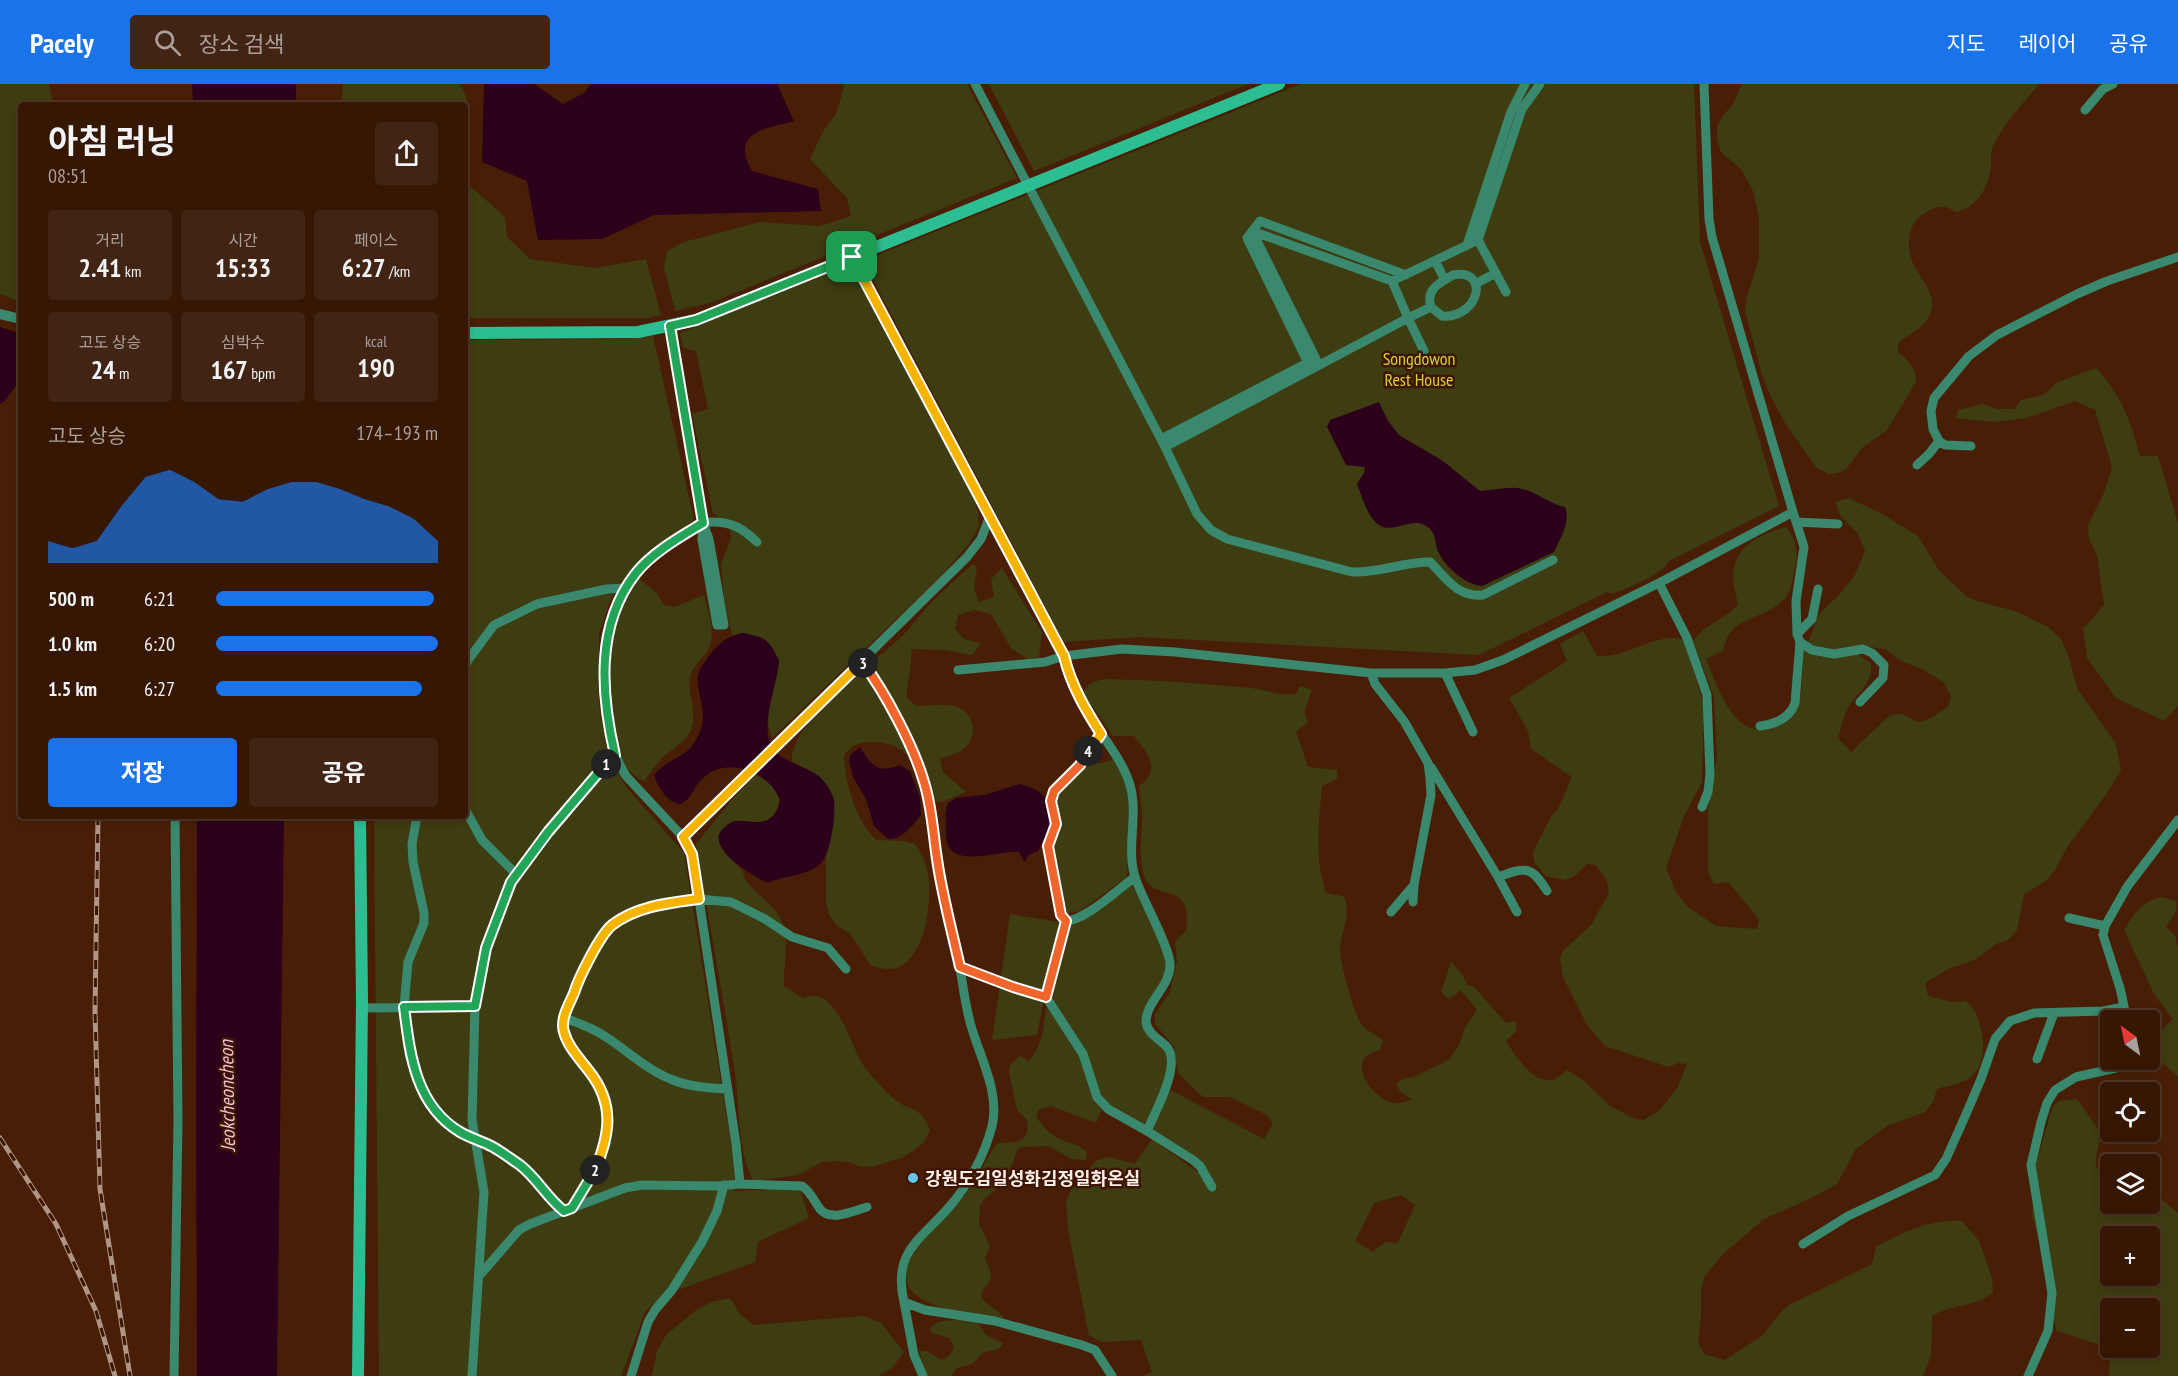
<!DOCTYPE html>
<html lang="ko">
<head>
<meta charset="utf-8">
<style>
  body { margin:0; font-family:"PT Sans Narrow","Noto Sans KR",sans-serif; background:#412413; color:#f1f3f6; height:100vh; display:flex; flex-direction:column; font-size:22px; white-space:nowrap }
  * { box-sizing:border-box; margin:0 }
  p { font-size:20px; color:#aa9f9a }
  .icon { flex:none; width:33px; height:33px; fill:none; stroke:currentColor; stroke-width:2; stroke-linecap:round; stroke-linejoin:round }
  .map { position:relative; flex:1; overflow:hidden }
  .side { position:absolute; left:18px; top:18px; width:450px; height:717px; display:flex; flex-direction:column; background:#361704; border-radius:6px; box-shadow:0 3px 9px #0003,0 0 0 2px #503626 }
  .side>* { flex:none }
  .needle { width:39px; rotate:327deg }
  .buttons { position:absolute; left:2100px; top:926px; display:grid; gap:12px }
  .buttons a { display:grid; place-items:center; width:60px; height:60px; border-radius:6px; background:#361704; box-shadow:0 3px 9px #0003,0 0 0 2px #503626; font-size:30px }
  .pin { position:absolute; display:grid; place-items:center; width:51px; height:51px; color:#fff; margin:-26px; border-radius:12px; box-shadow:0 3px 9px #0006 }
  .km { position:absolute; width:30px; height:30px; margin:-15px; border-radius:50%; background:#222; color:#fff; font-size:16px; line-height:30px; text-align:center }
  .round { display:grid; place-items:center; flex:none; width:63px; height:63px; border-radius:6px; background:#412413 }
  .headline { display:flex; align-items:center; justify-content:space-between; height:102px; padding:0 30px }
  h1 { font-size:33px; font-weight:700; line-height:45px }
  .metrics { display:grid; grid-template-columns:repeat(3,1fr); gap:9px; height:102px; padding:6px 30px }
  .metrics div { display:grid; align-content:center; border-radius:6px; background:#412413; text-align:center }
  .metrics b { font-size:26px; font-weight:700 }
  .metrics small { font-size:16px; font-weight:400 }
  .metrics p { font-size:16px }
  .chart { height:168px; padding:12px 30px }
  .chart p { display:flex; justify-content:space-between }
  .chart svg { width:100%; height:108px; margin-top:6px; fill:#1a73e8; opacity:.7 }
  .button { display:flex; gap:12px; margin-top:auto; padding:12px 30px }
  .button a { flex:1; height:69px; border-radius:6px; background:#1a73e8; color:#fff; font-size:24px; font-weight:700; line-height:69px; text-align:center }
  .button a+a { background:#412413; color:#f1f3f6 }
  ul { padding:0 30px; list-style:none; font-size:20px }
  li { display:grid; grid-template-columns:96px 72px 1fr; align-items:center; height:45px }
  li i { height:15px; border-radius:8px; background:#1a73e8 }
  header { display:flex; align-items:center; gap:36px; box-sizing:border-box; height:84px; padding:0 30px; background:#1a73e8; color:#fff }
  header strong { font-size:28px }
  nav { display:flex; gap:33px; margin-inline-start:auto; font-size:21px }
  .search { width:420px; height:54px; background:#412413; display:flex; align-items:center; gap:15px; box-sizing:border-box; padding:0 21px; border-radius:6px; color:#aa9f9a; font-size:22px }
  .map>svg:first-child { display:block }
</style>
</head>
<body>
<header>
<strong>Pacely</strong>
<div class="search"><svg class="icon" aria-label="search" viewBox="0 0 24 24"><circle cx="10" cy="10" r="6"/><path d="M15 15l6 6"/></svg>장소 검색</div>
<nav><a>지도</a><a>레이어</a><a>공유</a></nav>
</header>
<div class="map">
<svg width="2178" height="1292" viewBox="0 0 2178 1292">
  <rect width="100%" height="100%" fill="#481f06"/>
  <path fill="#3e3d11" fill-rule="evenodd" d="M0,0H49L53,21H21V218L0,210Z
    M343,0H459C471,13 467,32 465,48V21H341Z
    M843,0H967L1017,94L710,219L675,227L664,183L667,167L684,158L760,138L819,142L851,132L847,114L810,75L824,46L836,30L844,3Z
    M989,0H1248L1034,87Z
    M1301,0H1694L1700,158L1779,422L1669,477C1662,491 1627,504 1612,510L1607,508L1479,571L1139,553L1064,558L863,177Z
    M1742,0H2039C2023,20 2002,41 1992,65C1990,70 1992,74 1991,79C1990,101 1978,124 1956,128C1947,122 1940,121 1930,126C1909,135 1905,156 1912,177C1918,192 1934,206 1932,223C1929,242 1911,249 1898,259V268C1909,277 1916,283 1916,298L1887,346L1863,363L1846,385L1838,389L1828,390L1816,383L1785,339L1772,315L1762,291L1745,226L1747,213L1759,174V135L1754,109L1741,85L1721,68L1717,56V43L1723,31L1732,22Z
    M465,78L470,102L505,133L507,153L530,175L595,184L646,175L661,231L648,234H465Z
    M842,184L855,187L972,410L978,427L979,442L969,460L941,492L772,654C761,630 778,601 779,576L743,549L732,551L724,514L721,480L731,454L728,440L713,429L692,330L708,325L696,267L683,264L680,249Z
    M653,252L694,436L635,484L622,498L611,514L599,550V622L608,672L617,688L627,704L684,769L732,1065L735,1107L800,1104L809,1134L758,1158L755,1178L664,1211L645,1228L621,1292H379L374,732H465V256L625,255Z
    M2096,284C2122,312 2130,336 2140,372H2158L2178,439V622L2164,637L2116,614L2087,574L2083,545L2104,521L2097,471L2089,455L2088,441L2104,409L2112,383L2095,326L2075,317L2026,334L1994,338L1956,334L1958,326L1983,320L1997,325H2015L2021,316L2043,311L2058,298Z
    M1849,414L1884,431L1918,452L1938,485L1966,512L1977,517L2015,527L2048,543L2061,555L2067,568L2078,606L2116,660L2121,686L2107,709L2068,762L2055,786L2047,796L2024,810L2017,846L2008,856L1996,860L1974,876L1948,885L1925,899L1928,912L1953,918L1966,917C1969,920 1973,924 1975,928C1984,944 1988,977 1973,991C1963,1000 1949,1001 1937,1005L1933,1018L1925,1028L1887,1042L1856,1065L1837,1100L1813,1113L1764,1135L1722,1171L1705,1192L1701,1205V1232L1698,1258L1704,1270L1725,1276L1763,1251L1779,1230L1789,1221L1872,1180L1876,1163C1904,1148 1929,1135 1962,1137L1979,1157L1992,1194L1993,1208C1976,1224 1953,1219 1932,1232L1931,1272L1923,1292H1143L1152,1288L1141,1256L1103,1258L1089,1252L1068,1145L1066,1118L1071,1106L1097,1076L1109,1073L1135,1080L1152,1055L1202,1091L1210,1106L1218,1105L1202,1077L1154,1048L1152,1044L1168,1008L1172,1007L1264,1055L1273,1039L1267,1031L1230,1013H1203L1178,989L1174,962L1155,940V930L1170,908L1177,877L1175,858L1187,845C1186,838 1188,828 1185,822C1178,805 1156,811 1147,798C1137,780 1142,753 1142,734C1142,723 1140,712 1139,702C1163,685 1147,669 1134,652H1113L1083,609C1088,599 1094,597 1105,595C1154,596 1201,599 1250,604C1265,605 1281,613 1296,610L1300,602L1312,606L1304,628L1308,639L1296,647L1308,683L1337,686V695L1322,702C1319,737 1314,774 1326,809L1344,812C1352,834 1340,847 1340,867C1340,879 1354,930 1361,940C1366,946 1377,952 1383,956L1380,966C1343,973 1370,1014 1394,1019C1399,1020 1407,1017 1412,1016L1400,1007L1396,1000L1404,994L1413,993L1449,976L1459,961L1465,944L1477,926L1461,906L1449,915L1441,908L1451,878L1462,890L1468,902H1473L1506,939L1515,937L1517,946L1506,957C1515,971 1534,1003 1555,995C1559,993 1563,989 1567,986L1583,996L1610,1022L1635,1035L1644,1036L1660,1026L1677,1004L1687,980L1678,979L1669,983L1605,962L1587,941L1563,893L1560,875L1563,867L1591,841L1609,809L1607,797L1596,781L1587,780L1573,793L1564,796L1546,792L1534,778L1533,768L1552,731L1558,725L1572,693L1531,665L1528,647L1509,614L1567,577L1560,560L1583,547L1597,572C1626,575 1653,549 1683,555L1704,620L1702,698L1684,732L1666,784L1676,808L1688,823L1716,842L1757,845L1759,835L1728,798L1714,800L1708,788V726L1717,673L1714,613L1693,557C1706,540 1723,536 1738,521C1736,510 1731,495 1734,484C1739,459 1764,449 1786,443C1796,455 1799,469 1795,483C1793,493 1792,506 1785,514C1765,538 1730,529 1723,567L1706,575C1716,598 1732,650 1763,645C1767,645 1772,642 1776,640C1785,637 1794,633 1797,624C1804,607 1802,583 1804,565C1823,577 1835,574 1857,570L1870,578C1876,597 1856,610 1847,625C1843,634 1841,644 1838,654L1851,668L1890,631L1903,630L1918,638L1927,636L1948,623L1951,612L1944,599L1924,586L1899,576L1887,566L1862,561L1833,567L1820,564L1808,559L1819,530L1838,512L1855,491L1865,467L1858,450L1840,431L1836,418ZM1401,1111L1415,1121L1398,1159L1385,1158L1373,1168L1355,1157L1374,1119Z
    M973,480L977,483L974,505L979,518L994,513L991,495L1002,484L1042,548L1039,573L1028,575L1011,564L991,530L974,526L958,531L955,545L964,555L981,559L972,571L946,566L911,565C913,582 906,597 907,614L916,622C928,622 942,620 954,622C973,626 979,649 966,663C960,669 948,672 940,675L943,688L966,708L945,717L936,718C915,689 916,659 872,658C859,658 852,661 844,671C845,700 856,736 876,756L902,757L915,760C920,768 925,776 927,785C933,812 927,870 899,883C890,887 880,884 871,882L850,849L837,842L829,831L826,819V772L834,735L819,693L792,677C790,639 871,581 899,555C910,545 919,532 929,521C943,507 958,493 973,480Z
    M639,495L656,508L664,521L675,523L704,511C708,530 718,551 706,569C701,575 692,584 690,592C687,607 695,622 693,638C691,657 673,663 661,675C654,682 650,690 644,697C637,694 626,686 623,679C609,654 607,568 615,540C619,524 630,509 639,495Z
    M1087,674C1095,682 1103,680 1113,675L1124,695L1129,711L1127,793L1080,827L1068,829L1063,823C1056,786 1046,749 1056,712Z
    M756,691C763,695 771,697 776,705C783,715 779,733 766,737C757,740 746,738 737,737L731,775C734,778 738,782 741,785C744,789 744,794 747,798C762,817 781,822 785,850C788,867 783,885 784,902L803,914C807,913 813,911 817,912C841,918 852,965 865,984C873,994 884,1006 894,1015C911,1029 922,1021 930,1047L923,1059L913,1067L901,1074L875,1082L861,1083L849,1078L835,1077L822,1078L798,1091L753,1097C737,1064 740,1024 735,989C723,913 709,836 696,760L734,713Z
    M1132,801L1165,870L1167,884L1144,933C1151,944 1162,957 1167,969C1173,988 1154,1021 1147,1038L1143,1040L1107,1021L1054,917L1053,913L1067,842L1085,833Z
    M2162,813L2177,818L2176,827L2166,844L2175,851L2178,865V992L2158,975L2154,953L2173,935L2154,910L2124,846C2134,830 2142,817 2162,813Z
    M1010,830L1059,838L1037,951L992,956Z
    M1046,923C1059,937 1070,953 1078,970C1088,988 1088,1010 1102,1025L1096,1039L1051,1022L1038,1026L1036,1032C1040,1040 1052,1052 1061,1056C1071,1060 1080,1060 1087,1069L1086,1076L1072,1075L1048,1062L1020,1063L1016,1068L1014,1077L1000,1102L985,1114L980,1122L979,1140L990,1162L985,1174C987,1180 991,1187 991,1193C990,1201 978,1207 982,1215C984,1218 999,1227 1004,1234L999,1235C974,1230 941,1228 919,1213C877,1185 950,1133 966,1110C977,1095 985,1078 995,1062L998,1059C1016,1059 1031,1059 1027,1036L1017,1026L1009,988L1010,981L1020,972L1029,977C1044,957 1043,947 1046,923Z
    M2077,1015L2101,1049C2099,1061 2095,1071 2096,1083L2110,1095V1119H2150V1106L2178,1129V1292H2109L2110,1274L2098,1260L2057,1247L2053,1235L2054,1211L2032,1132L2035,1083L2053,1022L2059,1017ZM2110,1152H2150V1191H2110ZM2110,1224H2150V1263H2110Z
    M730,1214L740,1230L754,1241L864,1232L881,1239L904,1268L892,1284L878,1292H652L657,1267L666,1251L695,1227L711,1218Z
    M964,1236L978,1239L986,1251L1003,1259C998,1269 991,1265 982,1270C978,1272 976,1278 971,1280C963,1284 954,1281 952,1292H927L919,1267H926L942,1276L950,1271L954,1263L949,1254L932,1249L929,1246C937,1234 952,1237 964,1236Z"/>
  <path fill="#2c001b" d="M192,0H296V21H193Z
    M484,0H534L563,20L584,9L591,0H777L794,37C764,45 730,48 752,87L818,105L821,127L654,131L602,155L538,156L527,97L482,78Z
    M0,243L18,249L21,256V295L4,318L0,320Z
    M1379,318L1388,337L1399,351L1443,377L1480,407C1497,406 1513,400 1529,407C1542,412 1551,420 1565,423C1571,437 1560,455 1554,468L1482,502C1466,501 1446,484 1439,469C1434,460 1437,451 1429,444C1414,430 1394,451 1379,441C1367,433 1362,412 1357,400L1365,387L1364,383L1346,381L1327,343L1330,336Z
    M743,549C767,554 767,554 779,576C778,599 760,640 771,661C780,679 806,681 820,693C826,699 832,708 834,716C836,731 831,772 819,781C804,793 784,791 768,799C757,795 734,779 726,770C719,761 714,751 725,743C728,740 732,737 737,737C748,736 759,741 769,735C776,731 778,724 780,716C769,687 726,671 702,695C693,703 693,714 681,720C668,720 658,703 654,691C671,671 686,677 698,652C711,626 693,608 699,588C701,581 708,574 712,568C721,557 729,552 743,549Z
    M860,663C872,682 878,690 900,681L910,687L920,713L921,731C912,742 903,755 888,755L874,742L866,715L853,693L849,677L850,671Z
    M1020,700C1045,707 1047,713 1053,737L1038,767L1027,772L1026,777H1024L1019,768C997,766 943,789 946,747C946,737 944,729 948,719L956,714L984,711Z
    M197,732H284L277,1292H197L196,1036Z"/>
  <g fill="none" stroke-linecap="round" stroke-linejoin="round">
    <path stroke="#3a896f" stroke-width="9" d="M975,0L1165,363L1197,430L1211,446L1227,455L1352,488C1381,489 1402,478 1430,478C1447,495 1457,513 1483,511L1553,476
      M2085,26L2103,5L2113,0
      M1478,156L1522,25L1540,0
      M1467,161L1511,28L1525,0
      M852,173L1064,572C1070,594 1078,615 1091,634C1104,655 1123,677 1130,701C1139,732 1125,766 1136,796C1143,816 1170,864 1170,880C1171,902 1146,917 1146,938C1147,949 1159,955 1166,962C1183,979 1155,1028 1147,1047L1108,1025L1097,1013L1083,970L1046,913L1013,903L960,883
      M1435,177L1445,196
      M1453,191C1491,184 1479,235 1442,232L1431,223C1425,205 1440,199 1453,191Z
      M1475,200L1496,189
      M670,242L703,439L702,456L717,541H724L709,455L703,439
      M1424,267L1408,234L1431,223
      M1319,281L1252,147L1392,197
      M1311,285L1247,154L1260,137L1406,191
      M1161,355L1313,276
      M1971,362L1945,361L1939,357L1933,345L1931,327L1934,314L1969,272L1997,251L2077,210L2107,197L2178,173
      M1165,363L1408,234L1392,197L1478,156L1506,208
      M1917,381L1929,370L1939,357
      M1793,428L1804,463L1796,517L1797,550L1800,558L1812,566L1834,570L1863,565L1872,569L1884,581L1883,594L1860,618
      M1796,438L1838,440
      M1659,499L1687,554L1707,611L1710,690L1708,708L1702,723
      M1797,550L1812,535L1818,505
      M863,578C888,612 909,655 923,695C932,721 932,748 937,775C942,810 951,844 959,878C963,900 965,923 972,945C981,975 1000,1010 992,1042C985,1070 969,1100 950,1122C921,1156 892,1167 904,1218L925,1226L995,1237L1082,1261L1095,1266L1112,1292
      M465,583L468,576L494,541L537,520L607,505L627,504
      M958,586L1045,578L1064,572L1122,565L1175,568L1371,589H1445L1475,586L1503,576L1659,499L1793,428L1712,153L1709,135L1704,0
      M1371,589L1375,600L1404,637L1428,679L1430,694L1431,711L1414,801L1391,828
      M1445,589L1473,648
      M1760,642C1776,640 1790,634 1795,619L1800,558
      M1431,683L1498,793L1517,828
      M465,725L482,756L516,790
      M417,732L412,760L413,778L424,829V839L408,878L404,923L409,970L417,996L427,1015L439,1030L458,1047L493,1063L521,1082L554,1119L564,1127
      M683,753L967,473L981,455L990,432
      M1498,793C1525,783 1531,781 1547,807
      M1413,818L1414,801
      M2069,834L2105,842
      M1066,837L1061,831L1048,762L1056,740L1051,717L1055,707L1080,681L1092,659L1101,650
      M1046,913L1066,837C1086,836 1118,805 1135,793
      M362,924L475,923
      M564,934C579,939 593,944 606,953C628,967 648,987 673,996C690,1003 709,1004 728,1005
      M2127,936L2120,904L2103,851L2105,842L2127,803L2178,736
      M2037,975L2054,929
      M1147,1047L1193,1076L1200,1082L1212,1103
      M740,1100L736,1060L692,769L683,753L626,692C605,660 598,577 609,540C614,524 625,505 635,491C645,475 694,437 713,438C733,438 743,445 757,458
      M572,1124L595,1088L606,1060L609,1037L600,1006L592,990L570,961L563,947L564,934L582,888L610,842L634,828L663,820L699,815L731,818L765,835L792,853L828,864L846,885
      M1803,1160L1848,1132L1935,1091L1946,1075L1967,1028L1981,995L1995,955L2010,937L2034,929L2103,927L2124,923
      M479,1192L519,1146L530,1140L625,1104L642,1101L717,1102L740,1100L802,1102C811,1108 814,1117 820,1125C830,1138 854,1127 867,1123
      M904,1218L914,1271L923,1292
      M174,1292L178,1036L175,732
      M472,1292L484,1108L472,1036L475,923L486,864L511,798L548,748L615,671
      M631,1292L648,1238L655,1226L672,1206L702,1158L717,1127L724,1101
      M2028,1292L2048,1247L2052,1209L2031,1081L2041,1038L2047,1019L2055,1006L2076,993L2116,984L2123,975"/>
    <path stroke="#3a896f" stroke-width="10" d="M0,230L21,235"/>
    <path stroke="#2dbd93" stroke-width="12" d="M465,249L638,248L696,236L1279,0
      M358,1292L362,917L360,732"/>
    <defs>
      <path id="rail" d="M98,732L95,927L100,1105L130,1292
        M0,1054L56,1140L96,1227L115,1292"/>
    </defs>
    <use href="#rail" stroke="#af9586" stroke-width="5"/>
    <use href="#rail" stroke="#3d1500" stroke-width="3" stroke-dasharray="9" stroke-linecap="butt"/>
  </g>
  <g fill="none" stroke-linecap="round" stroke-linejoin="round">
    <defs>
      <path id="split-1" d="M606,680L615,671C601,611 595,541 636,489C653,468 680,453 703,439L670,242L696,236L852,173"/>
      <path id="split-2" d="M595,1086L572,1124L564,1127C547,1114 537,1094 520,1081C511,1075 502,1068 493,1063C482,1057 470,1054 460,1048C415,1021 410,970 404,923L475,922L486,864L511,798L548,748L606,680"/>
      <path id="split-3" d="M595,1086C610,1050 615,1020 589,987C580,975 568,963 564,948C560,935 569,921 574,909C579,893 600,851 612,841C637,822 669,819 699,815L692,770L683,753L862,578L863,579"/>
      <path id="split-4" d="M863,579C885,608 914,663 924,698C932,723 933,749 937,775C942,811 952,847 960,883L1013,903L1046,913L1066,837L1061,831L1048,762L1056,740L1051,717L1054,707L1080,681L1088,667"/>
      <path id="split-5" d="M852,173L1064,572C1071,601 1085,625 1101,650L1088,667"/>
    </defs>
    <use href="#split-1" stroke="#fff" stroke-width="12"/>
    <use href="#split-2" stroke="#fff" stroke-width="12"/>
    <use href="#split-3" stroke="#fff" stroke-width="12"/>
    <use href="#split-4" stroke="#fff" stroke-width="12"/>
    <use href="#split-5" stroke="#fff" stroke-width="12"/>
    <use href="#split-1" stroke="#22a559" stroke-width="8"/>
    <use href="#split-2" stroke="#22a559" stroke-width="8"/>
    <use href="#split-3" stroke="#f5b400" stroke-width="8"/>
    <use href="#split-4" stroke="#f0652b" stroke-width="8"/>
    <use href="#split-5" stroke="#f5b400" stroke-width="8"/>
  </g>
  <circle fill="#64c5ee" stroke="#3d1500" stroke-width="2" cx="913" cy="1094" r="6"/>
  <g text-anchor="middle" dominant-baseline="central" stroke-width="5" stroke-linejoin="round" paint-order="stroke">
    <g font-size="18" fill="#d4d134" stroke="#3d1500">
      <text x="1419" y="274">Songdowon<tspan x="1419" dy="21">Rest House</tspan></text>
    </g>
    <g font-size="18" font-weight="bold" fill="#fef0e9" stroke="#3d1500" text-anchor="start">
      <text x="925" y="1094">강원도김일성화김정일화온실</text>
    </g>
    <g font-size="20" font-style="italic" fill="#f2bfd8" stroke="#3d1500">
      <text transform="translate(227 1012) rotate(-91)">Jeokcheoncheon</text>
    </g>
  </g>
</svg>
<div class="buttons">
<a><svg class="needle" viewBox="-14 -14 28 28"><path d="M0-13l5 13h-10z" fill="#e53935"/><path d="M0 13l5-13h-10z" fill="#aa9f9a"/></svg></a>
<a><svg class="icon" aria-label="locate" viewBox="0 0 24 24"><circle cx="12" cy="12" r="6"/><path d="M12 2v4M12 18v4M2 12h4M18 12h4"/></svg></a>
<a><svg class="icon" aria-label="layers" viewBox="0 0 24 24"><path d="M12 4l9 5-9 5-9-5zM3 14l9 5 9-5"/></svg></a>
<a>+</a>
<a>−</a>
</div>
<div class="pin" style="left:852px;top:173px;background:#1e9e55"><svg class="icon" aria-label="arrive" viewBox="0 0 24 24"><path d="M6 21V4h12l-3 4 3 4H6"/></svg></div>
<b class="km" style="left:606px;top:680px">1</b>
<b class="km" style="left:595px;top:1086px">2</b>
<b class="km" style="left:863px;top:579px">3</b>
<b class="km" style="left:1088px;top:667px">4</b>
<section class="side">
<div class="headline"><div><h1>아침 러닝</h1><p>08:51</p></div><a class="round"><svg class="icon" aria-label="share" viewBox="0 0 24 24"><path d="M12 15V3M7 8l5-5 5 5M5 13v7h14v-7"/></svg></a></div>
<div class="metrics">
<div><p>거리</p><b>2.41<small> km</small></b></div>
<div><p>시간</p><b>15:33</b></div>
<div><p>페이스</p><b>6:27<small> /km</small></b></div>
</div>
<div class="metrics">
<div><p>고도 상승</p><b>24<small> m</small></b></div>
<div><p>심박수</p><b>167<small> bpm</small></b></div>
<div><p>kcal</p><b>190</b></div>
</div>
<div class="chart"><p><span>고도 상승</span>174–193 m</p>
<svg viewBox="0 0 160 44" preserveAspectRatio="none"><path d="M0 44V35L10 38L20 35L30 21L40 9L50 6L60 11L70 18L80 19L90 14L100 11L110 11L120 14L130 18L140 21L150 26L160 35V44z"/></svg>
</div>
<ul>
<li><b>500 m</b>6:21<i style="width:98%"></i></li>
<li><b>1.0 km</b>6:20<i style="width:100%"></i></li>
<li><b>1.5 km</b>6:27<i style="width:93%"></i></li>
</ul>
<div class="button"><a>저장</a><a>공유</a></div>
</section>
</div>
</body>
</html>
